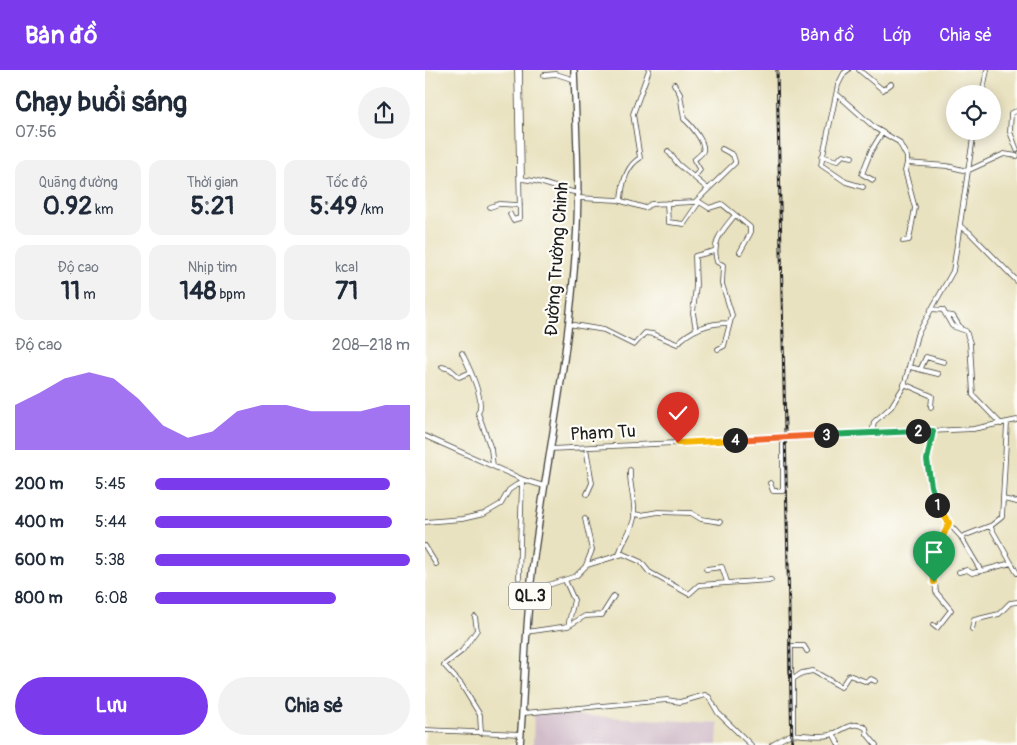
<!DOCTYPE html>
<html lang="vi">
<head>
<meta charset="utf-8">
<style>
  body { margin:0; font-family:Pangolin,sans-serif; background:#f2f2f3; color:#1f2937; height:100vh; display:flex; flex-direction:column; font-size:19px; white-space:nowrap }
  * { box-sizing:border-box; margin:0 }
  p { font-size:16px; color:#747a83 }
  .icon { flex:none; width:28px; height:28px; fill:none; stroke:currentColor; stroke-width:2; stroke-linecap:round; stroke-linejoin:round }
  .map { position:relative; flex:1; overflow:hidden }
  .panel { display:flex; flex-direction:column; background:#fff; width:425px }
  .panel>* { flex:none }
  .buttons { position:absolute; left:521px; top:15px; display:grid; gap:10px }
  .buttons a { display:grid; place-items:center; width:55px; height:55px; border-radius:50%; background:#fff; box-shadow:0 2px 12px #0003; font-size:25px }
  .pin { position:absolute; display:grid; place-items:center; width:42px; height:42px; color:#fff; margin:-51px -21px; border-radius:50% 50% 50% 0; rotate:-45deg; box-shadow:0 0 5px #0007 }
  .pin .icon { rotate:45deg }
  .km { position:absolute; width:25px; height:25px; margin:-12px; border-radius:50%; background:#222; color:#fff; font-size:14px; line-height:25px; text-align:center }
  .round { display:grid; place-items:center; flex:none; width:52px; height:52px; border-radius:26px; background:#f2f2f3 }
  .summary { display:flex; align-items:center; justify-content:space-between; height:85px; padding:0 15px }
  h1 { font-size:28px; font-weight:800; line-height:38px }
  .metrics { display:grid; grid-template-columns:repeat(3,1fr); gap:8px; height:85px; padding:5px 15px }
  .metrics div { display:grid; align-content:center; border-radius:12px; background:#f2f2f3; text-align:center }
  .metrics b { font-size:25px; font-weight:800 }
  .metrics small { font-size:14px; font-weight:400 }
  .metrics p { font-size:14px }
  .chart { height:140px; padding:10px 15px }
  .chart p { display:flex; justify-content:space-between }
  .chart svg { width:100%; height:90px; margin-top:5px; fill:#7c3aed; opacity:.7 }
  .button { display:flex; gap:10px; margin-top:auto; padding:10px 15px }
  .button a { flex:1; height:58px; border-radius:30px; background:#7c3aed; color:#fff; font-size:20px; font-weight:800; line-height:58px; text-align:center }
  .button a+a { background:#f2f2f3; color:#1f2937 }
  ul { padding:0 15px; list-style:none; font-size:16px }
  li { display:grid; grid-template-columns:80px 60px 1fr; align-items:center; height:38px }
  li i { height:12px; border-radius:6px; background:#7c3aed }
  header { display:flex; align-items:center; gap:30px; box-sizing:border-box; height:70px; padding:0 25px; background:#7c3aed; color:#fff }
  header strong { font-size:24px }
  nav { display:flex; gap:28px; margin-inline-start:auto; font-size:18px }
  main { display:flex; flex:1; min-height:0 }
  .map>svg:first-child { display:block }
</style>
</head>
<body>
<header>
<strong>Bản đồ</strong>
<nav><a>Bản đồ</a><a>Lớp</a><a>Chia sẻ</a></nav>
</header>
<main>
<section class="panel">
<div class="summary"><div><h1>Chạy buổi sáng</h1><p>07:56</p></div><a class="round"><svg class="icon" aria-label="share" viewBox="0 0 24 24"><path d="M12 15V3M7 8l5-5 5 5M5 13v7h14v-7"/></svg></a></div>
<div class="metrics">
<div><p>Quãng đường</p><b>0.92<small> km</small></b></div>
<div><p>Thời gian</p><b>5:21</b></div>
<div><p>Tốc độ</p><b>5:49<small> /km</small></b></div>
</div>
<div class="metrics">
<div><p>Độ cao</p><b>11<small> m</small></b></div>
<div><p>Nhịp tim</p><b>148<small> bpm</small></b></div>
<div><p>kcal</p><b>71</b></div>
</div>
<div class="chart"><p><span>Độ cao</span>208–218 m</p>
<svg viewBox="0 0 160 44" preserveAspectRatio="none"><path d="M0 44V22L10 16L20 9L30 6L40 9L50 19L60 32L70 38L80 35L90 25L100 22L110 22L120 25L130 25L140 25L150 22L160 22V44z"/></svg>
</div>
<ul>
<li><b>200 m</b>5:45<i style="width:92%"></i></li>
<li><b>400 m</b>5:44<i style="width:93%"></i></li>
<li><b>600 m</b>5:38<i style="width:100%"></i></li>
<li><b>800 m</b>6:08<i style="width:71%"></i></li>
</ul>
<div class="button"><a>Lưu</a><a>Chia sẻ</a></div>
</section>
<div class="map">
<svg width="592" height="675" viewBox="0 0 592 675">
  <rect width="100%" height="100%" fill="#fdfcf7"/>
  <filter id="ink" filterUnits="userSpaceOnUse"><feTurbulence type="fractalNoise" baseFrequency=".02" numOctaves="2"/><feDisplacementMap in="SourceGraphic" scale="10" xChannelSelector="R" yChannelSelector="G"/><feConvolveMatrix kernelMatrix="1 2 1 2 8 2 1 2 1" color-interpolation-filters="sRGB"/></filter>
  <filter id="wash" filterUnits="userSpaceOnUse"><feTurbulence type="fractalNoise" baseFrequency=".0096" numOctaves="4" result="noise"/><feDisplacementMap in="SourceGraphic" scale="20" xChannelSelector="R" yChannelSelector="G"/><feGaussianBlur stdDeviation="1.12" result="paint"/><feColorMatrix in="noise" values="0 0 0 0 0 0 0 0 0 0 0 0 0 0 0 0 0 1.4 0 .05"/><feComposite in="paint" operator="in"/></filter>
  <g filter="url(#wash)">
    <rect width="100%" height="100%" fill="#e9e2c0"/>
    <path fill="#d1bdca" d="M109,643L293,653L292,675H108Z"/>
  </g>
  <g filter="url(#ink)">
    <g fill="none" stroke-linecap="round" stroke-linejoin="round">
      <defs>
        <path id="minor" d="M95,0L97,109
          M423,0L419,3L413,15L396,95L421,112L438,117
          M434,0L458,20L466,14
          M119,5L131,4L150,10
          M249,14L255,24L259,49C264,53 281,72 278,81C277,84 271,88 269,90L275,100L269,107
          M557,24L562,0
          M413,25L450,58L474,72L482,87V93L522,96L542,101L579,84L592,86
          M592,41L586,43L585,62L592,80
          M297,79L308,85L310,91
          M243,81L253,94L283,119
          M397,86L412,91L418,85L427,87
          M96,109C116,110 134,120 154,123
          M448,110L437,104L446,81L457,63
          M154,128L193,130L220,138L226,134L270,132L310,93
          M196,130C197,115 201,96 215,88L208,44L224,0
          M273,131L284,138L297,134L325,157V164L315,182
          M242,133L243,152L259,154L274,132
          M65,137L74,134L95,135
          M85,144L88,150L95,148L92,0
          M535,156L544,162L592,211
          M478,171L484,170L490,138L480,101L482,93
          M506,239L518,240L527,256L541,261L545,273L548,325L576,354
          M521,245L528,246L535,257
          M143,254L179,260L209,275L220,263L228,264L252,274C266,259 283,253 304,253
          M271,260L268,243L271,215L270,186L289,181
          M293,279L299,276L307,245L297,214L298,195L292,192C286,171 298,160 310,145
          M37,283C43,295 61,332 53,343L66,379L68,396
          M17,297L25,299L34,307L46,302
          M485,297L513,304
          M496,298L501,287L519,292
          M479,314L507,326L506,337
          M508,361L502,389L510,431L526,456L536,467L556,501L586,493
          M447,363L449,352L466,337L479,316L492,265L528,201L549,61
          M0,366L99,410L119,416
          M161,378L167,413L162,424
          M125,379L548,359L592,350
          M345,413L348,421H358V368
          M578,429L592,432
          M209,444L216,445L233,442L266,443L276,449L295,452
          M160,449L167,480L161,495
          M0,452L37,449L59,444L76,434L84,420L99,410
          M565,456L592,503
          M536,467L567,455L577,447L582,353
          M0,476L11,494
          M194,485C197,471 206,463 209,448C211,432 204,416 205,400
          M281,499L297,497L302,512
          M534,502L542,500L547,503L556,501
          M94,508L97,412
          M140,510L149,530L143,556
          M105,521L151,506L162,495L198,484L216,492L224,502L264,524L274,515L346,510
          M50,547L52,560L37,581L19,595L36,614L55,645L56,663
          M508,555L512,558L526,540L511,522L508,492L503,478L516,471L524,453
          M547,559L549,550L574,544L585,533L592,532
          M101,562L143,556L160,546L177,545L189,526
          M368,609L366,602V576H379L382,581
          M99,643L242,630L255,632L280,625L284,627L293,643L326,675
          M0,660L96,664
          M408,663L414,675
          M368,665V609L377,603L388,601L416,617L424,605L442,612L446,609L450,611
          M347,675C353,672 359,667 365,665C375,663 391,668 405,665C418,661 427,649 441,658L442,664L451,675"/>
        <path id="highway" d="M95,675C100,612 100,549 109,487C123,383 145,279 151,173C155,115 151,58 149,0"/>
      </defs>
      <use href="#minor" stroke="#3b3a35" stroke-width="5.5"/>
      <use href="#highway" stroke="#3b3a35" stroke-width="8"/>
      <use href="#minor" stroke="#fff" stroke-width="4"/>
      <use href="#highway" stroke="#fff" stroke-width="5.5"/>
      <defs>
        <path id="rail" d="M352,0L367,675"/>
      </defs>
      <use href="#rail" stroke="#1c1c1c" stroke-width="3"/>
      <use href="#rail" stroke="#fdfcf7" stroke-width="1" stroke-dasharray="4" stroke-linecap="butt"/>
    </g>
  </g>
  <g fill="none" stroke-linecap="round" stroke-linejoin="round" filter="url(#ink)">
    <defs>
      <path id="split-1" d="M509,512L508,492L503,478L516,471L524,453L512,435"/>
      <path id="split-2" d="M493,361H508L502,390L506,416L512,435"/>
      <path id="split-3" d="M401,365L493,361"/>
      <path id="split-4" d="M310,370L401,365"/>
      <path id="split-5" d="M253,373L310,370"/>
    </defs>
    <use href="#split-1" stroke="#fff" stroke-width="10"/>
    <use href="#split-2" stroke="#fff" stroke-width="10"/>
    <use href="#split-3" stroke="#fff" stroke-width="10"/>
    <use href="#split-4" stroke="#fff" stroke-width="10"/>
    <use href="#split-5" stroke="#fff" stroke-width="10"/>
    <use href="#split-1" stroke="#f5b400" stroke-width="6"/>
    <use href="#split-2" stroke="#22a559" stroke-width="6"/>
    <use href="#split-3" stroke="#22a559" stroke-width="6"/>
    <use href="#split-4" stroke="#f0652b" stroke-width="6"/>
    <use href="#split-5" stroke="#f5b400" stroke-width="6"/>
  </g>
  <g text-anchor="middle" dominant-baseline="central" stroke-width="4.5" stroke-linejoin="round" paint-order="stroke">
    <rect fill="#fdfcf7" stroke="#605f5e" stroke-width="1" x="84" y="512.5" width="42" height="27" rx="4"/>
    <g font-size="16" font-weight="bold" fill="#1c1c1c">
      <text x="105" y="526">QL.3</text>
    </g>
    <g font-size="18" fill="#1c1c1c" stroke="#fdfcf7">
      <text transform="translate(132 189) rotate(-86)">Đường Trường Chinh</text>
      <text transform="translate(178 363) rotate(-3)">Phạm Tu</text>
    </g>
  </g>
</svg>
<div class="buttons">
<a><svg class="icon" aria-label="locate" viewBox="0 0 24 24"><circle cx="12" cy="12" r="6"/><path d="M12 2v4M12 18v4M2 12h4M18 12h4"/></svg></a>
</div>
<div class="pin" style="left:509px;top:512px;background:#1e9e55"><svg class="icon" aria-label="arrive" viewBox="0 0 24 24"><path d="M6 21V4h12l-3 4 3 4H6"/></svg></div>
<div class="pin" style="left:253px;top:373px;background:#d93025"><svg class="icon" aria-label="check" viewBox="0 0 24 24"><path d="M5 12l5 5 9-10"/></svg></div>
<b class="km" style="left:512px;top:435px">1</b>
<b class="km" style="left:493px;top:361px">2</b>
<b class="km" style="left:401px;top:365px">3</b>
<b class="km" style="left:310px;top:370px">4</b>
</div>
</main>
</body>
</html>
